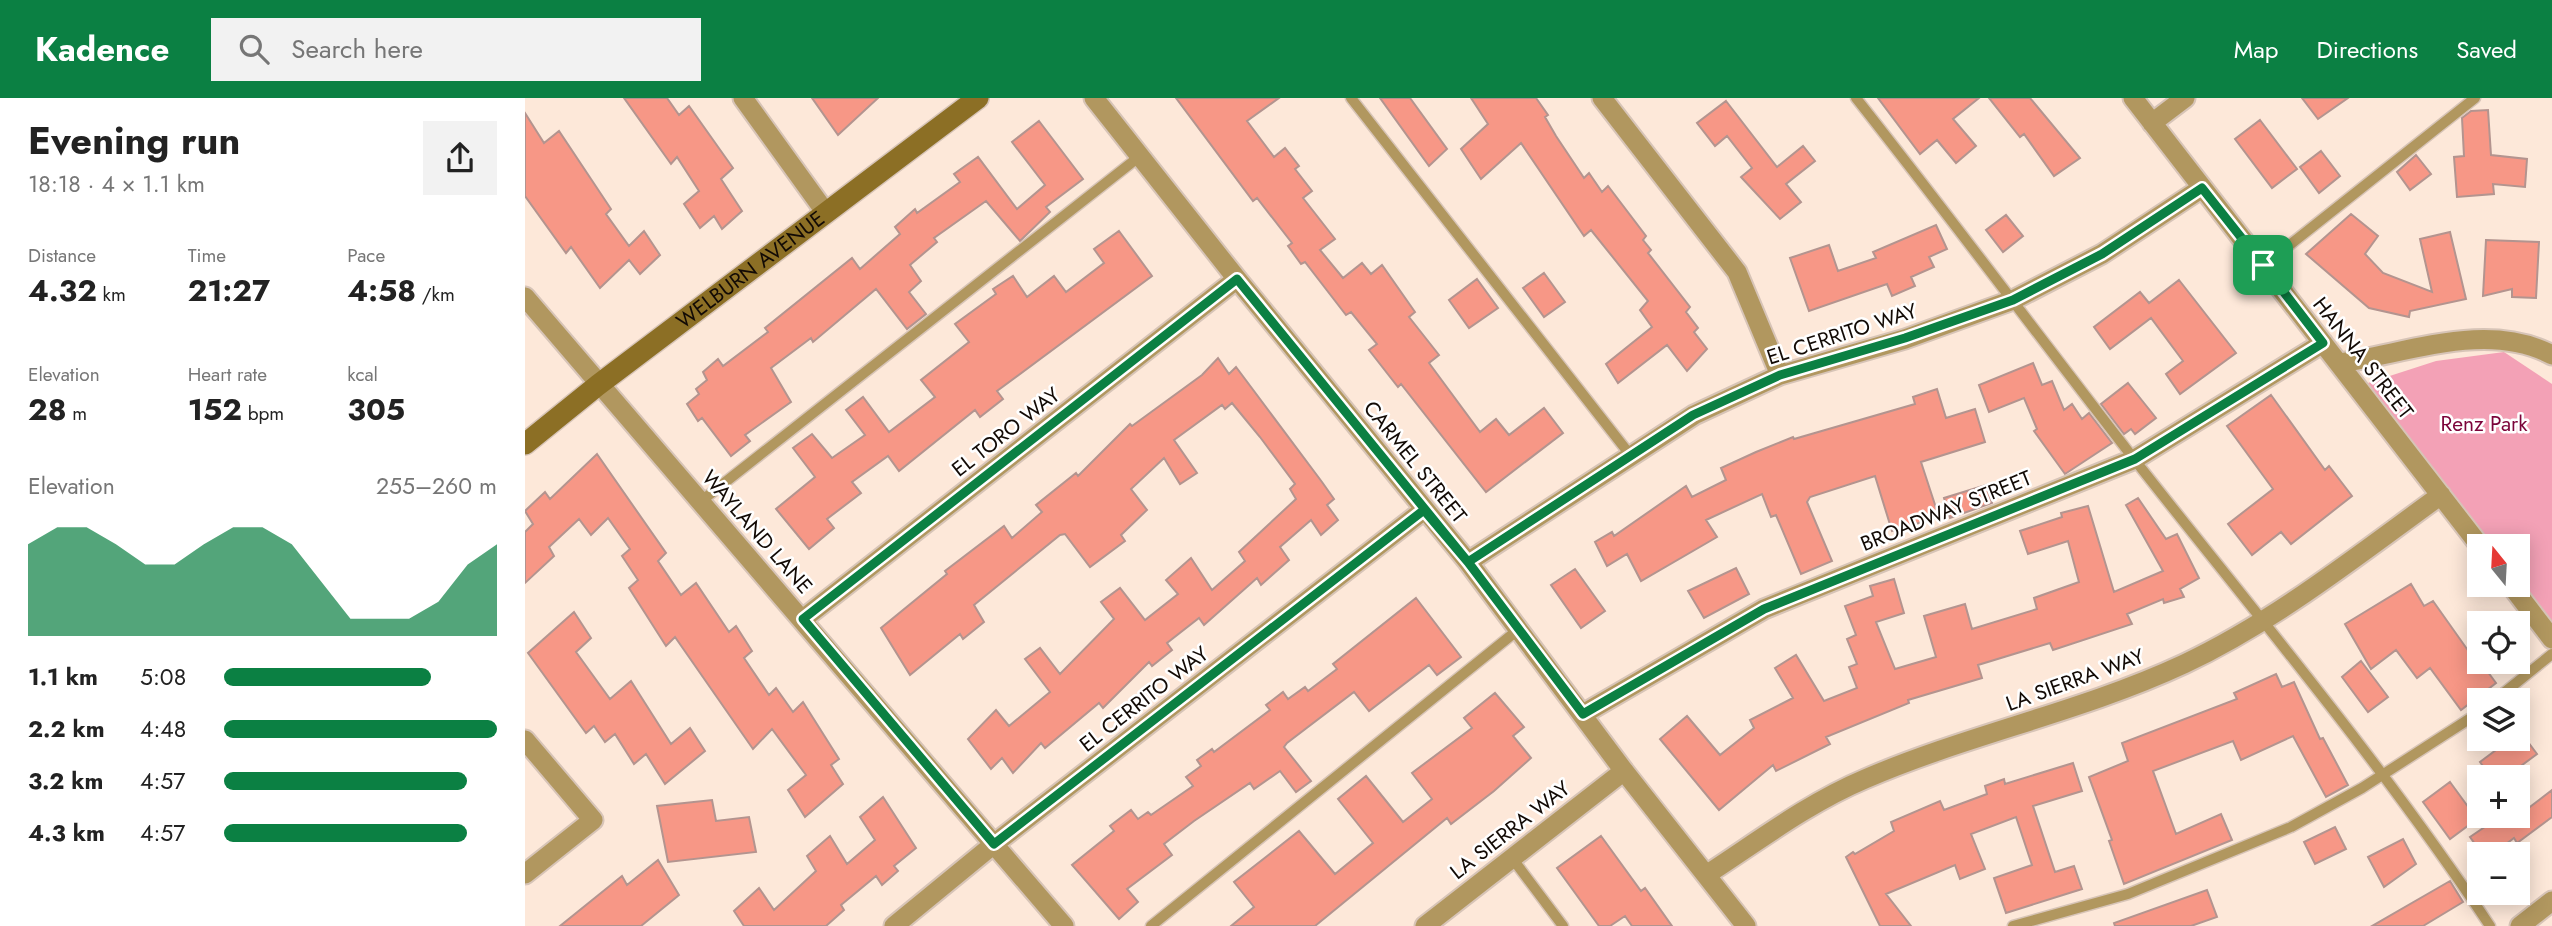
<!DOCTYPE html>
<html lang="en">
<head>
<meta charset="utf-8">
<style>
  body { margin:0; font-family:Jost,sans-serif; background:#f2f2f2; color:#222; height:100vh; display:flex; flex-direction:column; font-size:26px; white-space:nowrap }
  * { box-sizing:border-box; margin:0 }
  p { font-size:23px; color:#767676 }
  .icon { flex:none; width:38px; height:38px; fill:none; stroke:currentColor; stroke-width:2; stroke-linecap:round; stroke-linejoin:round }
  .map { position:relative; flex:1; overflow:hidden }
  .side { display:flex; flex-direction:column; background:#fff; width:525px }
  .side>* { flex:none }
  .needle { width:46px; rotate:342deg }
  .tools { position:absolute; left:1942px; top:436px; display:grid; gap:14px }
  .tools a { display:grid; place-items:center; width:63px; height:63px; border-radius:0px; background:#fff; box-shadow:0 4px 18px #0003; font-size:35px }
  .pin { position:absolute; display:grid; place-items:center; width:60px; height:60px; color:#fff; margin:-30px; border-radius:14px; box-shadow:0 4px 10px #0006 }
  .round { display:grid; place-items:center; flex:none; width:74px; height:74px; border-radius:0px; background:#f2f2f2 }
  .head { display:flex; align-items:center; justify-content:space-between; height:119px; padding:0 28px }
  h1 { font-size:38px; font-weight:700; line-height:52px }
  .stats { display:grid; grid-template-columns:repeat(3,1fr); gap:10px; height:119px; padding:7px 28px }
  .stats div { display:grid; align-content:center }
  .stats b { font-size:30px; font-weight:700 }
  .stats small { font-size:19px; font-weight:400 }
  .stats p { font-size:19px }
  .chart { height:196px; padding:14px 28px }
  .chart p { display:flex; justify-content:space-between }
  .chart svg { width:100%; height:126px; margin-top:7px; fill:#0b8043; opacity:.7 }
  ul { padding:0 28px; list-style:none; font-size:23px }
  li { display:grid; grid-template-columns:112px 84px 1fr; align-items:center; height:52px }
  li i { height:18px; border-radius:9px; background:#0b8043 }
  header { display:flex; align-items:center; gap:42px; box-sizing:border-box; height:98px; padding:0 35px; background:#0b8043; color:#fff }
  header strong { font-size:33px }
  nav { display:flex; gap:38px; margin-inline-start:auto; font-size:24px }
  .search { width:490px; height:63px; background:#f2f2f2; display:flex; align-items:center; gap:18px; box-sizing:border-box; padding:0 24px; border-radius:0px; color:#767676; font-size:26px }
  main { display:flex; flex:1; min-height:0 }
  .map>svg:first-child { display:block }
</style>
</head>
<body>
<header>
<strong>Kadence</strong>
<div class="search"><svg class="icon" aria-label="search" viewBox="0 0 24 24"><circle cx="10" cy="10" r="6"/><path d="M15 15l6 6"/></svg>Search here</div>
<nav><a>Map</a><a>Directions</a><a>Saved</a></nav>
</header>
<main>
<section class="side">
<div class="head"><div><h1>Evening run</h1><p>18:18 · 4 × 1.1 km</p></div><a class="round"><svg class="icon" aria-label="share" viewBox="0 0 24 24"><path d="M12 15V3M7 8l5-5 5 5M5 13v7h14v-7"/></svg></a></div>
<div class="stats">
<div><p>Distance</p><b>4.32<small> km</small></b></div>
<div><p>Time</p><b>21:27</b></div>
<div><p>Pace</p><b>4:58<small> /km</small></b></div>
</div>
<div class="stats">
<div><p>Elevation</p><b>28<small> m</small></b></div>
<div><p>Heart rate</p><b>152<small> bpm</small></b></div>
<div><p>kcal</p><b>305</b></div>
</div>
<div class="chart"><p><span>Elevation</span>255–260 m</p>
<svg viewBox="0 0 160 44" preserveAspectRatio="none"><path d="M0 44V12L10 6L20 6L30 12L40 19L50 19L60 12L70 6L80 6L90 12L100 25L110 38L120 38L130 38L140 32L150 19L160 12V44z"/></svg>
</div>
<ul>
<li><b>1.1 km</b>5:08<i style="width:76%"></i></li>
<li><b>2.2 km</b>4:48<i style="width:100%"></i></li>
<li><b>3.2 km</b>4:57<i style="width:89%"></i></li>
<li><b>4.3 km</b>4:57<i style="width:89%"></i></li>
</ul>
</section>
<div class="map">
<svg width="2027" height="828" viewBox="0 0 2027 828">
  <rect width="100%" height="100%" fill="#fde8d9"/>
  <path fill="#f3a1b6" d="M1979,254L2027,286V531L1993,486V448H1965L1843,285L1911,263Z"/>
  <path fill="#f79786" stroke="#b3948f" stroke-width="2" d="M99,0H142L154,17L164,8L208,70L196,81L217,113L197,131L189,118L175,130L159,106L174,93L152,59L146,66Z
    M287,0H353L313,37Z
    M651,0H754L722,23L749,59L760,50L774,68L770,71L787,93L778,100L810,141L795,152L818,180L837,165L846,176L857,167L890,214L884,219L914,257L904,265L955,334L971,321L984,337L1019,310L1038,335L961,394L876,286L873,289L844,252L852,246L826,214L821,217L780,164L776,166L763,148L767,145L732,100L728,103Z
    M855,0H885L922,51L904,68Z
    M946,0H1011L1023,17L1020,19L1031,38L1059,80L1064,75L1077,94L1083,88L1121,138L1118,142L1126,152L1123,155L1165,209L1161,214L1173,230L1169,234L1182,251L1162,273L1142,247L1093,285L1081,266L1127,229L1115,212L1123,203L1066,132L1059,138L996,45L956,81L936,51L963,26Z
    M1353,0H1454L1428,21L1451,48L1431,65L1412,42L1395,56Z
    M1464,0H1505L1555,60L1529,78L1499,36L1495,39Z
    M1777,0H1823L1793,21Z
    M1201,3L1252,69L1278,48L1290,63L1261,86L1276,104L1255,121L1216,79L1227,70L1202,38L1190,48L1172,25Z
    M1963,12L1966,57L2002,61L2000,89L1968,86L1969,96L1932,99L1929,59L1939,58L1937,20L1946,13Z
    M0,15L19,45L34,33L86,111L81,116L104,148L119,133L135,157L115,176L104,162L75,190L46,149L41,155L0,98Z
    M1735,22L1772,71L1747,90L1710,41Z
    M514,23L558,81L521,109L525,114L495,143L461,103L409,140L412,144L385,167L396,183L384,194L401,216L382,231L351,191L288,244L286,240L246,270L266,304L220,337L225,343L206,358L177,320L173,323L162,306L174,296L171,291L182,282L178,274L193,261L198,268L243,234L240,230L327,160L335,171L375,136L370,129L390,111L392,115L435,84L429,76L453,59L492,111L520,87L487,44Z
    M1796,53L1815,78L1794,95L1775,69Z
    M1891,57L1906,76L1885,92L1872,74Z
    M1826,116L1853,138L1840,156L1858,175L1907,194L1895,141L1925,134L1941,201L1885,213L1884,219L1844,210L1781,156Z
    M1481,117L1498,138L1478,154L1461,132Z
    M1411,127L1422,151L1404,159L1409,169L1386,179L1390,188L1367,198L1362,186L1284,213L1265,160L1304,147L1313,173L1351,160L1348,154Z
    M594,133L627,178L472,293L478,301L455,319L450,312L374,373L363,358L327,384L336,395L302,421L309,430L284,451L251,411L290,379L268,350L287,336L307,360L340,337L321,312L338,299L364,334L410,299L396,282L444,244L430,226L471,196L468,191L488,178L502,199L529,178L541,194L579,165L569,151Z
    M1961,142L2014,144L2011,200L1987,199V191L1958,198Z
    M1019,175L1040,204L1019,219L998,190Z
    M952,181L973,210L944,230L924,202Z
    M1654,182L1711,255L1655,296L1641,276L1658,263L1626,220L1585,251L1569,229L1615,194L1624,205Z
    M693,260L704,276L711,269L797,384L809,401L802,407L813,422L796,437L786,422L755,449L764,462L736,487L732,480L679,527L674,520L642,545L647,552L627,568L624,564L578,610L574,605L520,650L516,645L488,675L477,660L466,671L443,641L471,612L484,628L525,594L500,561L515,550L535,576L589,521L576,504L595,490L620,522L653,496L641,482L666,460L687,492L720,463L714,454L771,401L765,391L770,386L735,339L707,305L700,311L697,307L649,342L672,375L655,386L639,360L606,391L622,412L596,437L600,443L565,469L540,436L535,437L449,507L459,524L438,541L435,536L385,577L356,530L422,476L420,473L479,428L487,440L517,414L511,407L551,375L553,378L605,326L607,328L677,277Z
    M1508,265L1517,287L1527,283L1539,312L1547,306L1557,321L1564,315L1587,345L1540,376L1509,333L1512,331L1499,300L1464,314L1454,287Z
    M1603,285L1631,320L1610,336L1606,331L1599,336L1576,306Z
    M1412,291L1421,320L1450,311L1460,344L1396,364L1414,419L1367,433L1350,378L1285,399L1282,404L1307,463L1276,476L1251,417L1246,419L1237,396L1181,422L1192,439L1116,483L1102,456L1082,468L1070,444L1087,434L1089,438L1161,388L1167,399L1201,382L1196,370L1231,354L1268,339L1269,341L1390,306L1388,299Z
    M1746,297L1800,372L1804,368L1827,398L1766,446L1756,434L1727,457L1703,426L1748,391L1702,328Z
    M72,356L141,455L133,463L156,497L171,485L204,534L211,528L227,553L219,560L244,597L251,590L268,614L278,604L314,661L306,667L318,686L280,719L263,692L281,677L247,631L228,651L150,539L141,548L104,490L113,482L97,458L105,451L83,420L66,437L54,421L24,449L29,458L0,485V434L8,426L0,413L20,394L25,401Z
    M1461,387L1467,405L1425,420L1419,400Z
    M1613,400L1641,441L1652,436L1674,480L1655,491L1659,499L1639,505L1638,501L1602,516L1607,526L1528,552L1525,545L1453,567L1457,580L1383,602L1384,605L1301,639L1305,646L1251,673L1248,667L1194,712L1135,641L1162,618L1195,657L1229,630L1225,622L1268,600L1250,570L1271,557L1299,603L1332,590L1324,569L1332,566L1322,541L1331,537L1320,508L1348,498L1345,488L1369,481L1379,515L1351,524L1370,571L1411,559L1399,518L1440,506L1447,531L1512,511L1509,500L1554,484L1543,443L1503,456L1495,433L1537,419L1536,415L1563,408L1589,494L1638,473L1601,407Z
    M1211,470L1224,496L1179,520L1163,493Z
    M1050,471L1080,513L1056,530L1026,487Z
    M1886,486L1899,508L1908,503L1954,568L1957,566L1971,585L1936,612L1905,570L1892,580L1871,552L1846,571L1820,526Z
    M891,500L936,559L912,577L904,567L844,613L829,594L762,645L759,649L786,683L771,694L755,673L729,691L725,685L669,723L639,746L647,757L602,791L613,804L594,821L547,767L589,733L585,728L606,712L613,721L623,714L626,717L668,688L661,679L676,668L672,662L687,651L689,654L745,612L741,607L758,594L763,601L780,589L783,593L812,571L808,566Z
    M49,514L66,540L51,554L85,601L106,583L146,646L165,630L180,653L140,686L121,656L109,666L90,636L80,644L69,628L61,635L3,555Z
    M1836,563L1863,599L1843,614L1817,579Z
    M1751,576L1757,589L1769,584L1795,641L1798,640L1823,687L1801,699L1768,638L1716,662L1708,643L1628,673L1651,736L1696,716L1707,742L1599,786L1584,743L1587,742L1564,679L1603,663L1597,645L1712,601L1709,595Z
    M970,595L999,629L988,638L1006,660L969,693L926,726L922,720L790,828H706L729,809L709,784L774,733L810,776L848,745L813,701L841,678L878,724L907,701L887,675L947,630L939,620Z
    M1969,640H2000L2012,656L1981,679H1966L1955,664L1975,649Z
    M1548,665L1557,693L1508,708L1530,774L1549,768L1557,791L1481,815L1469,780L1507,767L1491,719L1446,736L1460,771L1435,781L1430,767L1361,796L1386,828H1355L1321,759L1328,754L1330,756L1369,733L1366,724L1415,703L1419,712L1462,696L1460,688L1479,681L1480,686Z
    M1925,684L1952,721L1925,741L1898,704Z
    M2027,692V719L1992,745L1989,740L1968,756H1957L1945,739L1976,718H1993Z
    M358,699L391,750L369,768L373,773L357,787L351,778L316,807L319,812L301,828H219L209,813L234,790L249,812L291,773L282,758L305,738L322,766L350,742L335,719Z
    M187,702L191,723L224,719L231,754L143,764L132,708Z
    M1810,729L1821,751L1790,766L1779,744Z
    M1076,738L1116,793L1120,790L1147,828H1107L1100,818L1085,828H1074L1032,770Z
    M1878,741L1891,766L1859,789L1843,759Z
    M133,762L154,797L116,828H35L97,778L102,787Z
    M1925,783L1938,804L1898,828H1847Z
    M1682,792L1692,819L1666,828H1590L1589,825Z"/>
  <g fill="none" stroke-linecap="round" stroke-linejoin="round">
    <defs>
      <path id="lane" d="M826,0L1106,358
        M1331,0C1425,119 1516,241 1609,361C1730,515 1857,665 1965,828
        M1738,168L1950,0
        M175,404L615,58
        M1970,602L2027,556
        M987,760L1038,828
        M626,828L994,531
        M1488,828L1603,796L1766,729L1837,690L1955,614"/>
      <path id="street" d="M218,0L301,115
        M569,0L712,181L943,464L1099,673L1221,828
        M1077,0L1212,174L1255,277
        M1608,0L1955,448
        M1627,25L1660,0
        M0,199L539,828
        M1814,265C1881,256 1962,222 2027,257
        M943,464L1169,317L1255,277L1380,241L1488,202L1577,156L1677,90
        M1985,486L2027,541
        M278,521L712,181
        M1058,616L1239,511L1610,361L1798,245
        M0,642L68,722L0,776
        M1181,777C1232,744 1283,705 1340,681C1444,636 1556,614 1659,566C1752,522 1833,457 1916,397
        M369,828L469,746L899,412
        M900,828L1099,673
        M1995,828L2027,803"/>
      <g id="secondary">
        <path id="s1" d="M0,346L73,287L453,0"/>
      </g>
    </defs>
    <use href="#lane" stroke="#d7c4b7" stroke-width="13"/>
    <use href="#street" stroke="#d7c4b7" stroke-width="23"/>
    <use href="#secondary" stroke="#d7c4b7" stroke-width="24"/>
    <use href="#lane" stroke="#b1975f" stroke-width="10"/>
    <use href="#street" stroke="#b1975f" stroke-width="19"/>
    <use href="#secondary" stroke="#8c6f25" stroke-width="21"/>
  </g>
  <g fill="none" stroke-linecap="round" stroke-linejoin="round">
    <defs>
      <path id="route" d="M1738,167L1677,90L1577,156L1488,202L1380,240L1255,277L1168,317L943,464L899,412L469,746L278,521L712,181L943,464L1058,616L1239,511L1610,361L1798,245L1738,167"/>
    </defs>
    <use href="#route" stroke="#fff" stroke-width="14"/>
    <use href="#route" stroke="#0b8043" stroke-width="9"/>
  </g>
  <g text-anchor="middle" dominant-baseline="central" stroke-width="5" stroke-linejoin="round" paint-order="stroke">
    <g font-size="21" fill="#120a05" stroke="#fff">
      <text stroke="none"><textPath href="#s1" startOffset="285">WELBURN AVENUE</textPath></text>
      <text transform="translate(1317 236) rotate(-18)">EL CERRITO WAY</text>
      <text transform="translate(1838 260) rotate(52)">HANNA STREET</text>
      <text transform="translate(481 334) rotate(-38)">EL TORO WAY</text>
      <text transform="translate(890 364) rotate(51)">CARMEL STREET</text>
      <text transform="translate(1421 413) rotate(-22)">BROADWAY STREET</text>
      <text transform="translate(232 434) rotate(49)">WAYLAND LANE</text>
      <text transform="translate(1550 582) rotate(-20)">LA SIERRA WAY</text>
      <text transform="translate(619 601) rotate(-38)">EL CERRITO WAY</text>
      <text transform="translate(985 732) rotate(-38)">LA SIERRA WAY</text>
    </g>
    <g font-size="21" fill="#7b043a" stroke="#fff">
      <text x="1959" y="326">Renz Park</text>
    </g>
  </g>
</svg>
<div class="tools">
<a><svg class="needle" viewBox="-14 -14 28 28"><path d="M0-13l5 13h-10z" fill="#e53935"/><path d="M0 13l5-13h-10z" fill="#767676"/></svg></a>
<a><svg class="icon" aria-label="locate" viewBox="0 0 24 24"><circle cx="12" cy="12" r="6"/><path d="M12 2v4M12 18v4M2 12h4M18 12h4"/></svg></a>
<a><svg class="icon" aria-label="layers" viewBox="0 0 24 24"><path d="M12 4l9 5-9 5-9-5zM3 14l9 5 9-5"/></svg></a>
<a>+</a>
<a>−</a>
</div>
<div class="pin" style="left:1738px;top:167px;background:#1e9e55"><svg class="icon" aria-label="arrive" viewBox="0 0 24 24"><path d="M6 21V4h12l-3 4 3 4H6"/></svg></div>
</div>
</main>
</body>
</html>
